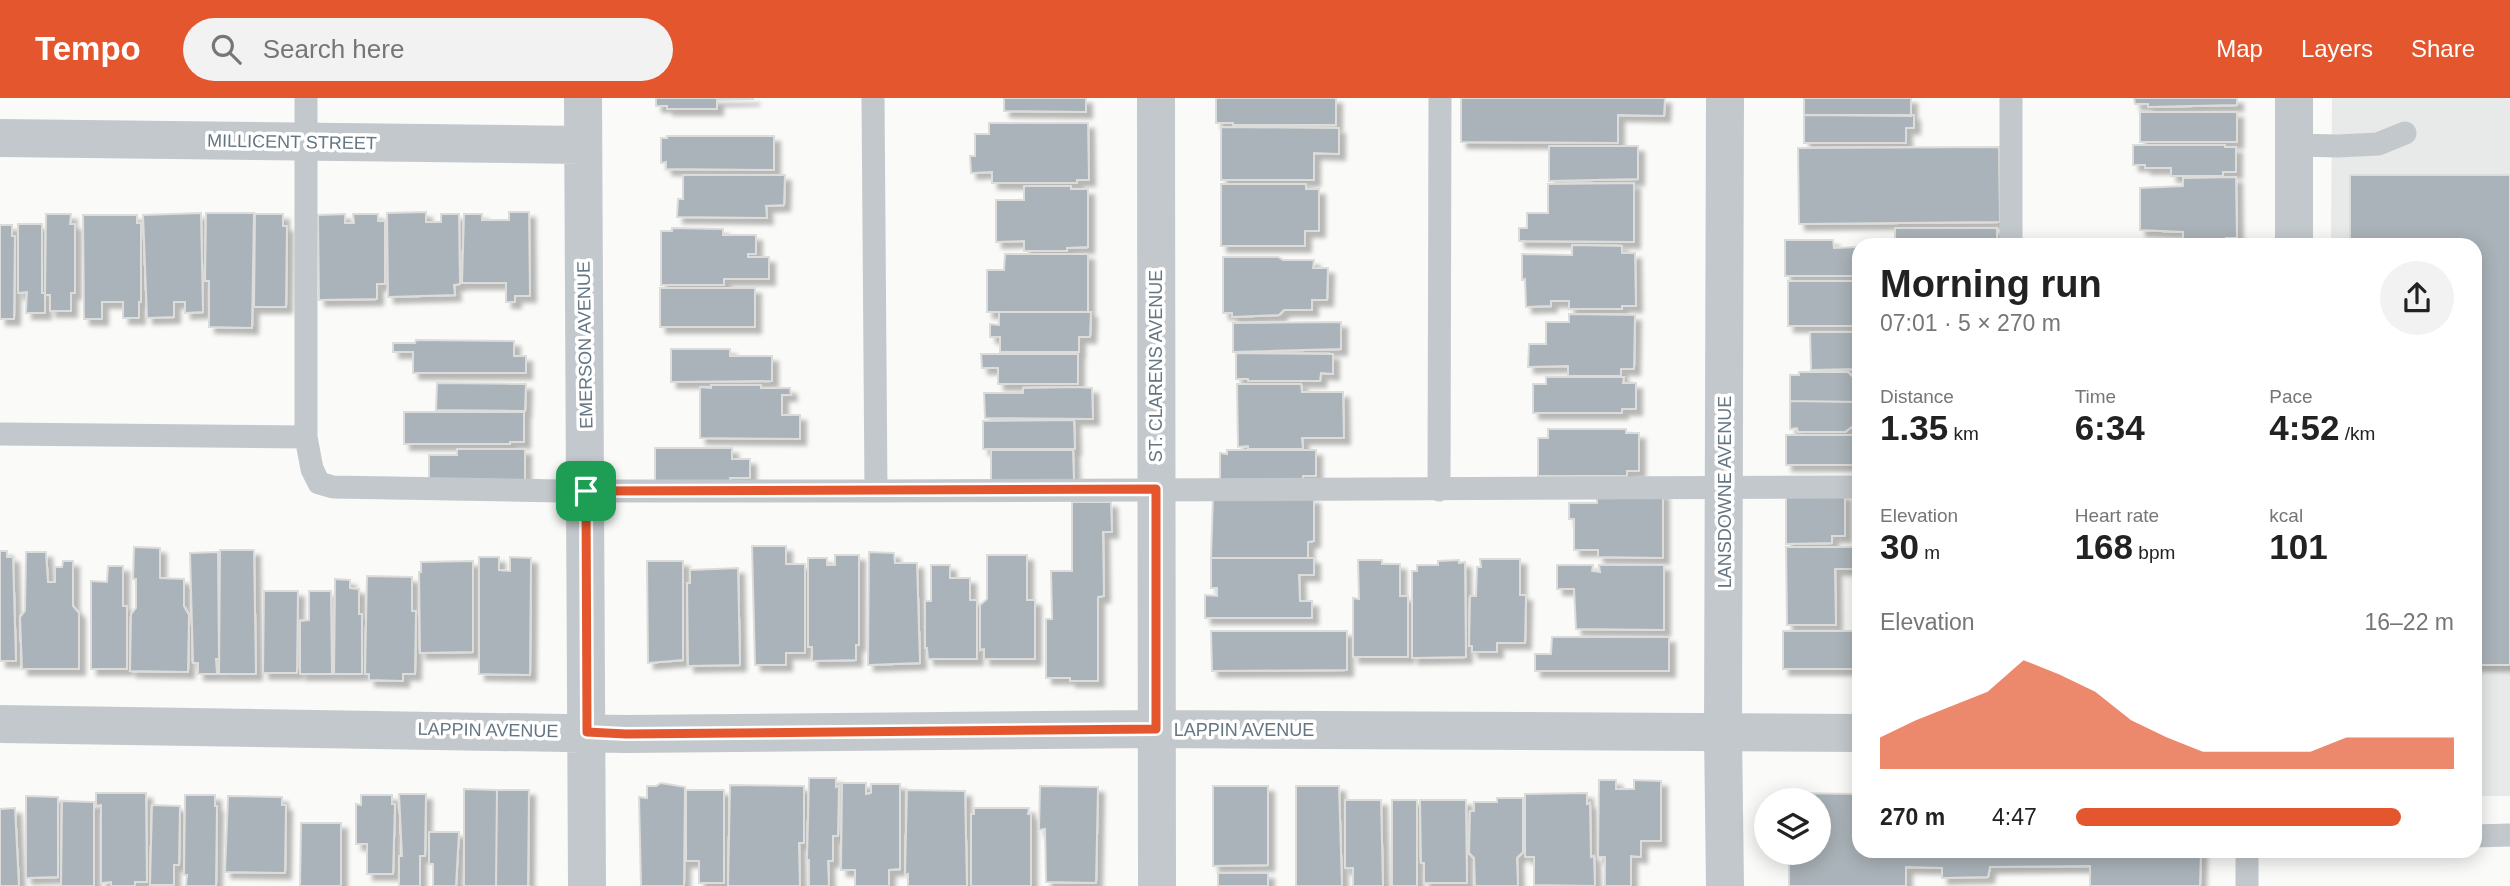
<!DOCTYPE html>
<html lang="en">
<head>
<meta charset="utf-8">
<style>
  body { margin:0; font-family:Arial,sans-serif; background:#f2f2f2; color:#222; height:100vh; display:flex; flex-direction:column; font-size:26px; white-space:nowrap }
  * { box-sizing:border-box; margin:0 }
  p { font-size:23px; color:#767676 }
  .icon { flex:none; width:38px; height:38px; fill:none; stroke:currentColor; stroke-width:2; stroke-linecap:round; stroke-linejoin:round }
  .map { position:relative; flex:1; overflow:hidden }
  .drawer { position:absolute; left:1852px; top:140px; width:630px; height:620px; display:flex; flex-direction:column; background:#fff; border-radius:21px; box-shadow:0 4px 18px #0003 }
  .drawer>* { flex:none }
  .tools { position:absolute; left:1754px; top:690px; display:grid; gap:14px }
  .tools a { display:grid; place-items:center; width:77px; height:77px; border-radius:50%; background:#fff; box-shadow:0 4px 18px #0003; font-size:35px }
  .pin { position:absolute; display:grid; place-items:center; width:60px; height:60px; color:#fff; margin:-30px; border-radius:14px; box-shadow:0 4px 10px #0006 }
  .round { display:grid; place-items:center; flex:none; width:74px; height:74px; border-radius:37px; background:#f2f2f2 }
  .summary { display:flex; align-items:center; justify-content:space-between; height:119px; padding:0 28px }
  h1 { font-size:38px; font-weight:600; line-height:52px }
  .stats { display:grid; grid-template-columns:repeat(3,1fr); gap:10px; height:119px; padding:7px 28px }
  .stats div { display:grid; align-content:center }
  .stats b { font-size:35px; font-weight:600 }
  .stats small { font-size:19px; font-weight:400 }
  .stats p { font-size:19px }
  .chart { height:196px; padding:14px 28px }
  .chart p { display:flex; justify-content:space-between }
  .chart svg { width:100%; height:126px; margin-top:7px; fill:#e4572e; opacity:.7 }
  ul { padding:0 28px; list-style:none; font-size:23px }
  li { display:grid; grid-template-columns:112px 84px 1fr; align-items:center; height:52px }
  li i { height:18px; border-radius:9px; background:#e4572e }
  header { display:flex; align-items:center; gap:42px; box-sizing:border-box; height:98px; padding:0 35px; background:#e4572e; color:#fff }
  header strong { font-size:33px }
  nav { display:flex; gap:38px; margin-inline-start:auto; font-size:24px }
  .search { width:490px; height:63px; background:#f2f2f2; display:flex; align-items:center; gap:18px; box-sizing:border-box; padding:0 24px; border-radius:38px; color:#767676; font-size:26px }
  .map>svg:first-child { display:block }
</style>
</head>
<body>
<header>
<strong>Tempo</strong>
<div class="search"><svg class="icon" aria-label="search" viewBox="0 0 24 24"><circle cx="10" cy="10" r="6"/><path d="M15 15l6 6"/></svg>Search here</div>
<nav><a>Map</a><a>Layers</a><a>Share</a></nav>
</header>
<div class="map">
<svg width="2510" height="788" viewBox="0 0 2510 788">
  <defs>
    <filter id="shadow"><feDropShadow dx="6" dy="6" stdDeviation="2" flood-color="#0004"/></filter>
  </defs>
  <rect width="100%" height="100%" fill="#fafaf8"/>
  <path fill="#e8e9e9" d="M2332,0H2510V698H2475L2474,147H2331Z"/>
  <path fill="#aab3b9" stroke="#dcdcda" stroke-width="2" filter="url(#shadow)" d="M656,0H753V1L717,2V11H667V8H656Z
    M1004,0H1086V14L1004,13Z
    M1216,0H1336V27H1233V25H1216Z
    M1461,0H1665L1664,18L1618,17V45L1461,44Z
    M1804,0H1911V18L1804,17Z
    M2134,0H2237V7L2148,9V6H2135Z
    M2140,14H2237V44H2140Z
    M1804,17H1914V30H1906V45H1804Z
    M989,25H1088L1089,82H1077V85H992V74L971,75L970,58H975V36H989Z
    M1221,29L1339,30V56L1314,55V82H1221Z
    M667,38H774V72L666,71V64L661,65V40H667Z
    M2133,47H2225V49H2236V74H2223V78H2171V70H2145V67H2133Z
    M1549,48H1638V81L1549,83Z
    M1999,49L2000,124L1799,126L1798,50Z
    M683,77H785L784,107L766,108L767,120L677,119L678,101H683Z
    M2350,77H2510V567H2474V147H2350Z
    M2236,79L2237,140H2226V143L2183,142V134L2140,132V90L2183,88V80Z
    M1634,85V144L1519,143V130H1527V115H1548V86Z
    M1221,86H1306V91H1319V133H1305V148H1221Z
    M1024,88H1071V91H1088V149L1067,150V153H1024V143L996,144V102H1024Z
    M426,114V124H441V116H459L460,186L454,187L455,197L388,199L387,115Z
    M509,114H529L530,198H515V204H506V185H462L464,116H482V122H509Z
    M201,115L203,214L185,215V204H174V219L147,220L143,117Z
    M206,115H254L252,230L209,229V183H205Z
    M46,116H71L70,126H75V195H71V213H50V197H45Z
    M255,116H283V128H287L286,209H254Z
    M345,116V125H354L353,116H378V123H385V186H377V201L319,202L318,117Z
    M83,117H137V125H141V204H139V220H123V204H102V221H84Z
    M18,126H42V195H45V215H26L27,194L18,195Z
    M0,127H12V138H15L14,221H0Z
    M672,130L723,131V137H756V156H748V159H769V181H724V187H661V133H672Z
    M1895,130H1997V147H1895Z
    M1785,142H1833L1834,150L1858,149V178H1785Z
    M1572,147L1622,148V155H1635L1636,208H1622V211H1569V203H1551V208L1526,209L1525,181L1522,182V156L1572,157Z
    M1005,156H1088V214H987V172H1004Z
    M1223,159H1278L1283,162H1314L1313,170H1328L1327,202H1312V212H1284L1279,217L1232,219V215H1223Z
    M1788,183H1858V228H1788Z
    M660,190H755V229H660Z
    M999,214H1091L1090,239H1079V254H1000V239H990V226L999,227Z
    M1569,216L1635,217L1634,271H1621V278H1568V268L1528,269L1529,246H1546V224H1569Z
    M1341,224V251L1233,254V225Z
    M1858,231V271L1811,272L1810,234H1858Z
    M416,242L514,243V258H526V275H413V254H393V245H415Z
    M671,251H730V258H772V283L671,284Z
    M1236,255L1333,256V276L1321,275L1320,283H1248V281H1236Z
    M981,256H1078V286H998V270H982Z
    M1799,274H1848L1853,279H1858V304L1790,303V277H1799Z
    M1546,279H1624L1623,285H1636V311H1622V315H1533V286H1546Z
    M437,285L526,286L525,313L436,312Z
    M1237,286H1301L1302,294H1343L1344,340H1302L1303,351H1248V348L1238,349Z
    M711,287H761V290H790L791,297H782V317H800V341L700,340V289L711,290Z
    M1078,289L1092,290L1093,321L985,320L984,295H1023V290Z
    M1790,303L1858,304V328H1853L1845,334H1798L1797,330L1790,331Z
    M404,314H524V344H510V346H404Z
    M1074,322L1075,351H983V323Z
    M1548,331H1626V335H1639V373H1627V378H1538V340H1548Z
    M1786,337H1858V367H1786Z
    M655,350H732V361H750V380H730L731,384H655Z
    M457,351H525V385H429V357H457Z
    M991,352H1073L1074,383L991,384Z
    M1227,352H1316V378H1303V384H1220V355L1227,356Z
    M1597,395H1663V460L1598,459V452H1574V421H1569V405H1597Z
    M1845,396V438H1832V445L1786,446V397Z
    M1213,399L1314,400V443L1308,444V460H1211Z
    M1072,404H1111L1112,434H1103L1104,498L1098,499V583H1070V580H1046V521H1052L1051,473H1072Z
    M752,448H786V466H805V555H786V567H755Z
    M134,449L160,450V480L184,481V508L189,517L188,574L130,573L131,516L136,510V481H133Z
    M1786,449H1853L1854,471H1835L1836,527H1787Z
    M220,452H254L256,576H219Z
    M0,453H7V459H13L16,563H0Z
    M26,454H46L48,484H55V469H62L63,463H73V508L79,515V571H22L20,519L25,513Z
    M218,454L219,561H216L217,576H198V565H193L190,455Z
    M869,454L894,455L895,465H917L920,565L868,567Z
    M835,457H859V547H856V562L812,563V549H808V460H827V467H835Z
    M987,457H1027V502H1035V561H984V551L980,552V507L987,501Z
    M479,459H499V472L510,473V459L531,460L530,577L479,576Z
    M1211,460H1314V477H1299L1300,503H1312V520H1205V497L1217,498V490H1211Z
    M1480,461H1520V497H1526L1525,545H1497V554H1472V548H1469L1470,498H1476L1477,469H1481Z
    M1358,462H1382V466H1400V498H1408V559H1353V500L1359,501Z
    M1459,462V465L1465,464L1466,559L1412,560V473H1417V467H1438V463Z
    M473,463V554L420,555L419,474H421V464Z
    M647,463H683V562L648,565Z
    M931,467H950V480H970V502H977V561H928L927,550H925V503H931Z
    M1557,467H1593L1592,473L1600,474L1599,467H1664V532L1576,531L1574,491H1557Z
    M108,468H123V508H127V571H91V483L107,484Z
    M738,470L740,567L688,568L687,485H690V472Z
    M367,478L412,479V513H416L415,576H403V583L369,582V576H365Z
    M335,481L350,482V490L359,491V516H362V576H334Z
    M264,493H298L297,575H263Z
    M309,493H331L332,576H300V523L309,522Z
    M1211,533H1347V572L1212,573Z
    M1783,533H1858V571H1783Z
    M1552,539H1669V573H1535V556H1551Z
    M809,680H836V689L839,688L838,738H833V763H828L829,788H809V762H807Z
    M1599,682H1616V691H1634V682L1661,683V743H1641V759L1631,758V788H1605V759H1598Z
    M661,685L685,689L684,788H641L639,699L647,700V688H656Z
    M842,685H866V696L871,695V686H900V771L889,772V788H855V772H841Z
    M730,687L804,688V745H799L800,788H728Z
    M1040,688L1098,689L1096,785L1046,784L1045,731L1039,732Z
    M1213,688H1268V767L1213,768Z
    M1296,688H1339L1342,788H1296Z
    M464,691L497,692L496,788H464Z
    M497,692H529L528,788H531H496Z
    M686,692H724V785H699V763H686Z
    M907,692L965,693L967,788H908V776L905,777Z
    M96,695H146L147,784H135V788H111V784L101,785V707L96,708Z
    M1587,695V706L1590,705L1591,759L1594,758L1595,788L1534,787V759H1525V696Z
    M1789,695L1858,696V752H2201L2200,788H2090V768L1990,769L1988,779L1942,780V770L1906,769V788H1789V754H1818V702H1789Z
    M399,696H426L425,758H420V788H399V758H402Z
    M185,697H215V708H217L216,788H186L187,777H184Z
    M361,697H392V706H395L393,776H367V746H356V706L361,707Z
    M26,698L58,699V779L26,780Z
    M228,698L282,699V707H286L285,775L225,774Z
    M1497,700H1523V754L1517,760L1518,788H1475L1474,760L1469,755L1470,713H1474V704H1497Z
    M1345,702H1381L1383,788H1353V770H1345Z
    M1392,702H1417V788H1392Z
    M1420,702H1466L1467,785H1424V765H1421Z
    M62,703L94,704V788H61Z
    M152,707L180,708L179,767H174V787H150Z
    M15,710L19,788H0V711Z
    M974,710H1029L1028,716H1031V788H971V716H974Z
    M301,725H341V788H300Z
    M429,734H459L456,788H433V766H429Z
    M1218,775H1268V788H1218Z"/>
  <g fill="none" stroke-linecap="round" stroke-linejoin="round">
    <path stroke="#c3c8cc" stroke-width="23" d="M306,0V339L312,371L319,385L333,389L561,393H876L1858,389
      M873,0L876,393
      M2294,47L2338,48L2378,46L2405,35
      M2011,147V0
      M0,336L306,339
      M1439,392L1440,0
      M2474,738L2510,737
      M2247,752V788"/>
    <path stroke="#c3c8cc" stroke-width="38" d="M583,0L587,788
      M1156,0L1157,788
      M0,40L583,47
      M2294,147V0
      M0,626L626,636L1156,631L1858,635"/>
    <path stroke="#c3c8cc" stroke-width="38" d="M1725,788L1723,634L1725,0"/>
  </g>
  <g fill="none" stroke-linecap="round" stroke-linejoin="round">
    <defs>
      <path id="route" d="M1156,391V631L626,636L587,634L586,393Z"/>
    </defs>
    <use href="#route" stroke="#fff" stroke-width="14"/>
    <use href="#route" stroke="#e4572e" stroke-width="9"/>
  </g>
  <g text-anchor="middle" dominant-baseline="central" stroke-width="7" stroke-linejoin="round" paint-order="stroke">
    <g font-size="18" fill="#657683" stroke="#fff">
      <text transform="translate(292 44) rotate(1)">MILLICENT STREET</text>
      <text transform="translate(585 247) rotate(-91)">EMERSON AVENUE</text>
      <text transform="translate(1156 268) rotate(-90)">ST. CLARENS AVENUE</text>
      <text transform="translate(1725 394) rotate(-90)">LANSDOWNE AVENUE</text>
      <text transform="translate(488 632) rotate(1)">LAPPIN AVENUE</text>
      <text x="1244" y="632">LAPPIN AVENUE</text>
    </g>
  </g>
</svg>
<div class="tools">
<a><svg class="icon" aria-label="layers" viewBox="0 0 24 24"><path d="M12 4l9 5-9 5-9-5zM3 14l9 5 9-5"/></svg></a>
</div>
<div class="pin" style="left:586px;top:393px;background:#1e9e55"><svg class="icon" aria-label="arrive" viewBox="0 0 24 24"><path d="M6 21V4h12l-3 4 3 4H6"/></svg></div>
<section class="drawer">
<div class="summary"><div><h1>Morning run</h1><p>07:01 · 5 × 270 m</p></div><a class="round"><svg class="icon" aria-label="share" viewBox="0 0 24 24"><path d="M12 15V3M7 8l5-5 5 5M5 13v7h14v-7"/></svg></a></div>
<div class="stats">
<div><p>Distance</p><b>1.35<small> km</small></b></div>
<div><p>Time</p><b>6:34</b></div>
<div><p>Pace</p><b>4:52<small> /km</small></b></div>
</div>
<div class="stats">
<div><p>Elevation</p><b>30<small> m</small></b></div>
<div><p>Heart rate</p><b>168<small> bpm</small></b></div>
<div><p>kcal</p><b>101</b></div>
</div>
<div class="chart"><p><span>Elevation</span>16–22 m</p>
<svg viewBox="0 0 160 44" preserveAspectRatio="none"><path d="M0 44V33L10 27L20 22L30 17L40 6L50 11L60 17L70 27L80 33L90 38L100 38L110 38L120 38L130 33L140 33L150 33L160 33V44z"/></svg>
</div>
<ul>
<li><b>270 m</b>4:47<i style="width:86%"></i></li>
</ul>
</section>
</div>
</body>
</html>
